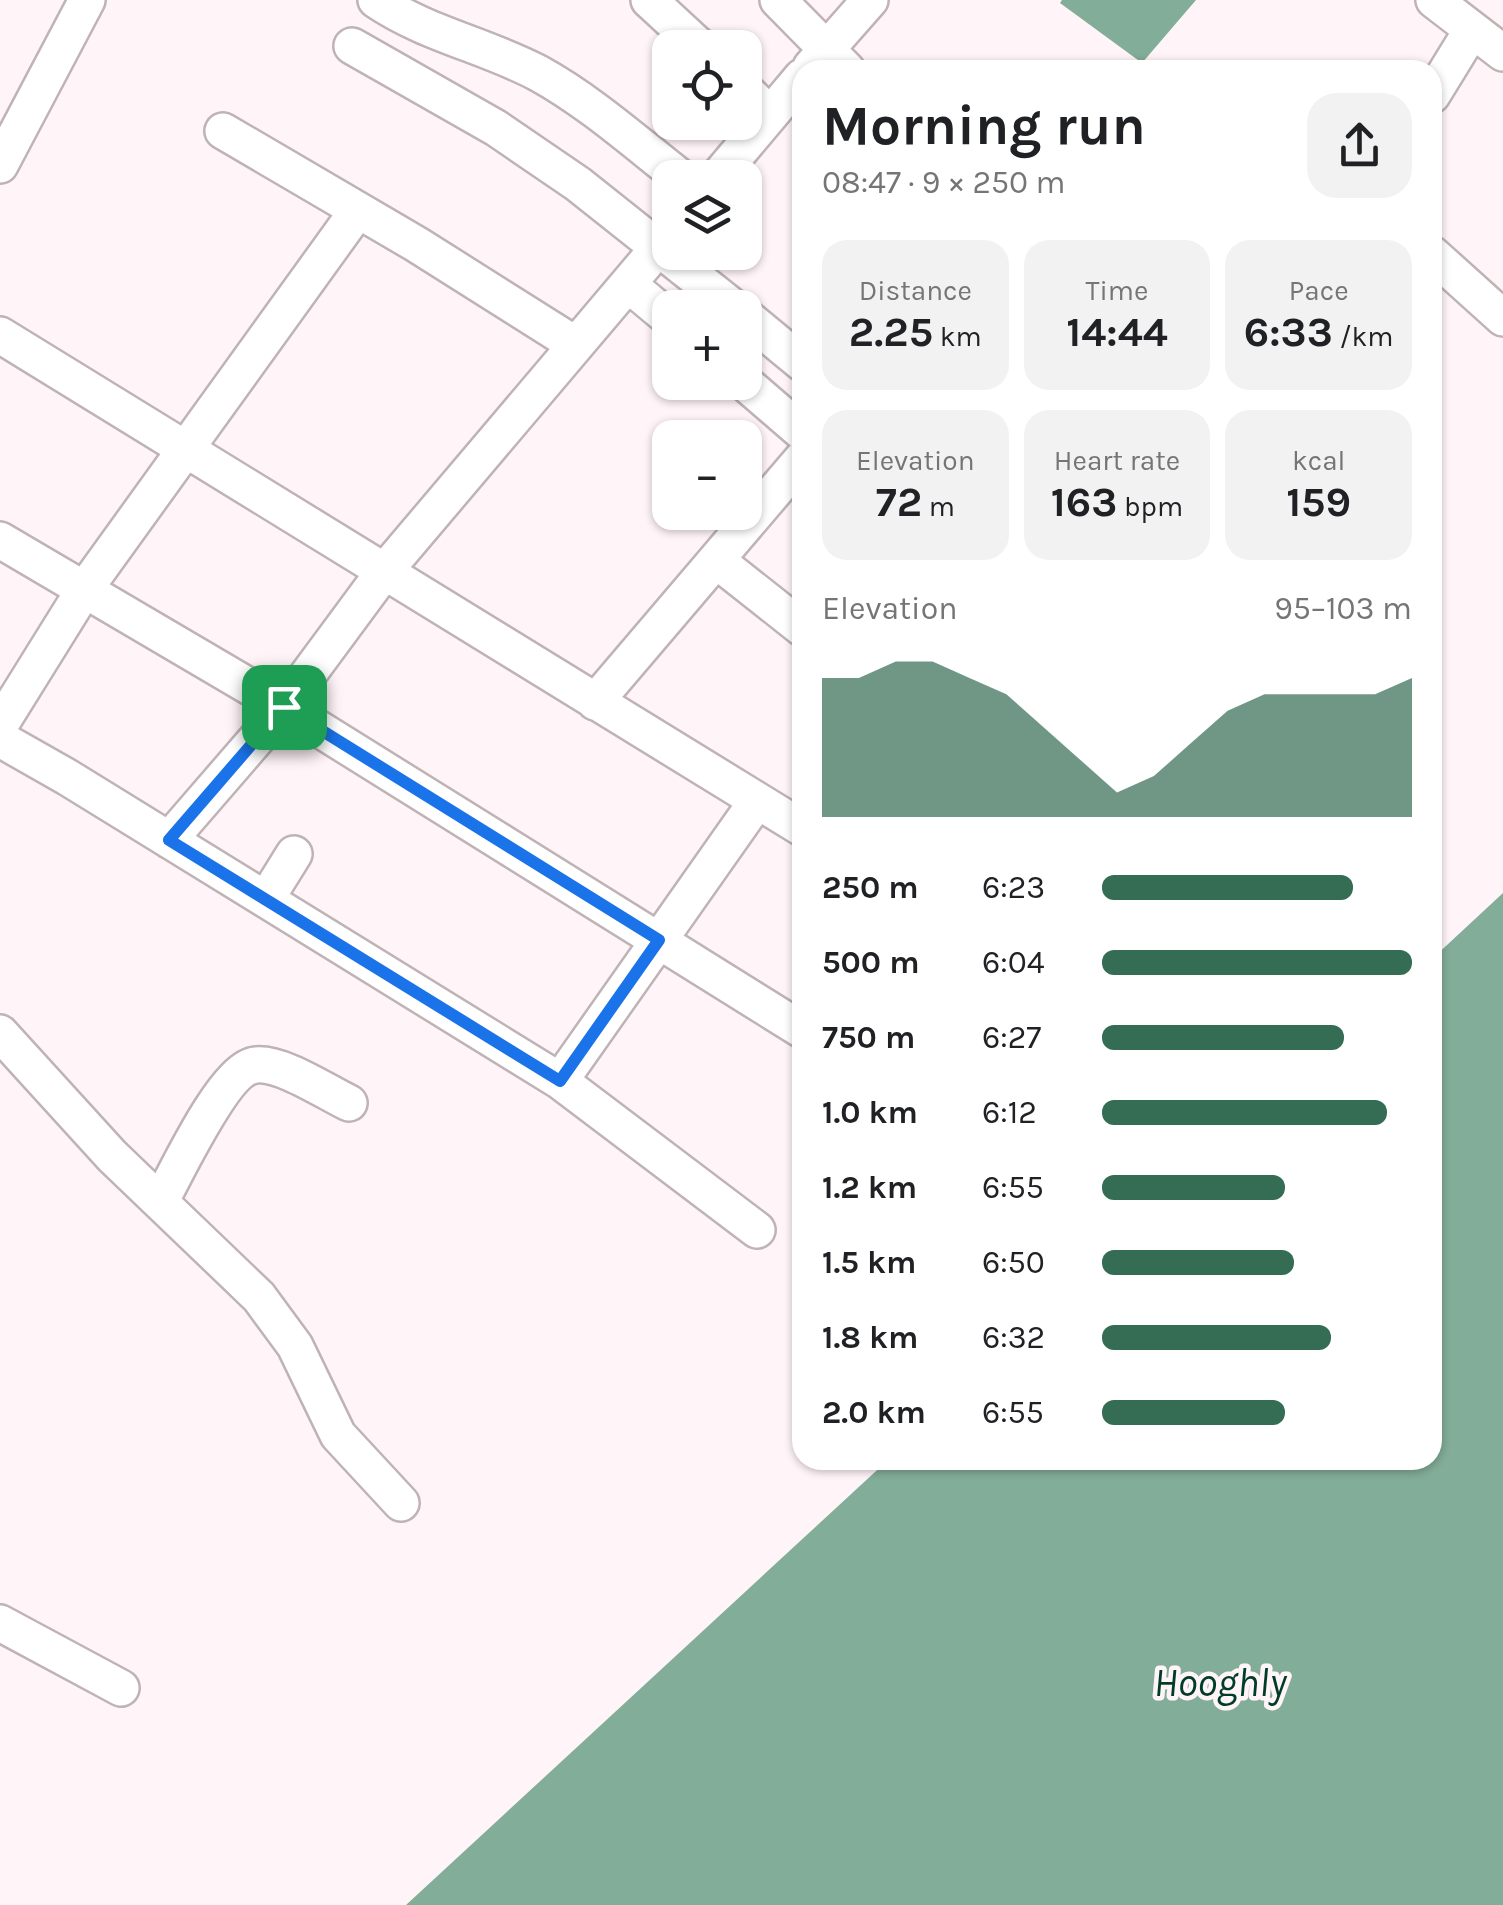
<!DOCTYPE html>
<html lang="en">
<head>
<meta charset="utf-8">
<style>
  body { margin:0; font-family:Karla,sans-serif; background:#f2f2f2; color:#202124; height:100vh; display:flex; flex-direction:column; font-size:38px; white-space:nowrap }
  * { box-sizing:border-box; margin:0 }
  p { font-size:32px; color:#757577 }
  .icon { flex:none; width:55px; height:55px; fill:none; stroke:currentColor; stroke-width:2; stroke-linecap:round; stroke-linejoin:round }
  .map { position:relative; flex:1; overflow:hidden }
  .side { position:absolute; left:792px; top:60px; width:650px; height:1410px; display:flex; flex-direction:column; background:#fff; border-radius:30px; box-shadow:0 2px 8px #0004 }
  .side>* { flex:none }
  .buttons { position:absolute; left:652px; top:30px; display:grid; gap:20px }
  .buttons a { display:grid; place-items:center; width:110px; height:110px; border-radius:20px; background:#fff; box-shadow:0 2px 8px #0004; font-size:50px }
  .pin { position:absolute; display:grid; place-items:center; width:85px; height:85px; color:#fff; margin:-42px; border-radius:20px; box-shadow:0 5px 15px #0006 }
  .round { display:grid; place-items:center; flex:none; width:105px; height:105px; border-radius:30px; background:#f2f2f2 }
  .overview { display:flex; align-items:center; justify-content:space-between; height:170px; padding:0 30px }
  h1 { font-size:55px; font-weight:700; line-height:75px }
  .metrics { display:grid; grid-template-columns:repeat(3,1fr); gap:15px; height:170px; padding:10px 30px }
  .metrics div { display:grid; align-content:center; border-radius:25px; background:#f2f2f2; text-align:center }
  .metrics b { font-size:42px; font-weight:700 }
  .metrics small { font-size:28px; font-weight:400 }
  .metrics p { font-size:28px }
  .chart { height:280px; padding:20px 30px }
  .chart p { display:flex; justify-content:space-between }
  .chart svg { width:100%; height:180px; margin-top:10px; fill:#346c54; opacity:.7 }
  ul { padding:0 30px; list-style:none; font-size:32px }
  li { display:grid; grid-template-columns:160px 120px 1fr; align-items:center; height:75px }
  li i { height:25px; border-radius:12px; background:#346c54 }
  .map>svg:first-child { display:block }
</style>
</head>
<body>
<div class="map">
<svg width="1503" height="1905" viewBox="0 0 1503 1905">
  <rect width="100%" height="100%" fill="#fff4f7"/>
  <path fill="#82ad98" d="M1062,0H1196L1142,63L1060,3Z
    M1503,893V1905H406L888,1460H1432L1433,958Z"/>
  <g fill="none" stroke-linecap="round" stroke-linejoin="round">
    <defs>
      <path id="minor" d="M376,0C426,34 485,45 538,73C589,101 635,142 681,178
        M649,0L701,48
        M778,0L847,70
        M1434,0L1503,53
        M352,46L496,128L578,184L734,308
        M811,67L870,0
        M745,90L770,115
        M1432,95L1472,30
        M223,131L416,244L576,345
        M0,165L87,0
        M717,178L802,77
        M1432,254L1503,318
        M628,284L670,319
        M745,316L802,363
        M0,335L802,828
        M744,382L802,432
        M0,540L284,707L802,1030
        M716,560L802,628
        M595,702L802,459
        M0,725L84,590L358,210
        M0,739L67,777L560,1081L757,1230
        M169,840L284,707L383,573L670,234
        M266,899L294,854
        M0,1033L112,1156L259,1297L295,1346L338,1435L401,1503
        M560,1081L757,801
        M160,1202C176,1174 224,1068 256,1065C281,1062 326,1092 349,1103
        M0,1623L121,1688"/>
    </defs>
    <use href="#minor" stroke="#bfb3b6" stroke-width="40"/>
    <use href="#minor" stroke="#fff" stroke-width="35"/>
  </g>
  <g fill="none" stroke-linecap="round" stroke-linejoin="round">
    <defs>
      <path id="route" d="M284,707L659,940L560,1081L169,840Z"/>
    </defs>
    <use href="#route" stroke="#fff" stroke-width="20"/>
    <use href="#route" stroke="#1a73e8" stroke-width="12"/>
  </g>
  <g text-anchor="middle" dominant-baseline="central" stroke-width="9" stroke-linejoin="round" paint-order="stroke">
    <g font-size="40" font-style="italic" fill="#003d28" stroke="#fff4f7">
      <text x="1220" y="1682">Hooghly</text>
    </g>
  </g>
</svg>
<div class="buttons">
<a><svg class="icon" aria-label="locate" viewBox="0 0 24 24"><circle cx="12" cy="12" r="6"/><path d="M12 2v4M12 18v4M2 12h4M18 12h4"/></svg></a>
<a><svg class="icon" aria-label="layers" viewBox="0 0 24 24"><path d="M12 4l9 5-9 5-9-5zM3 14l9 5 9-5"/></svg></a>
<a>+</a>
<a>−</a>
</div>
<div class="pin" style="left:284px;top:707px;background:#1e9e55"><svg class="icon" aria-label="arrive" viewBox="0 0 24 24"><path d="M6 21V4h12l-3 4 3 4H6"/></svg></div>
<section class="side">
<div class="overview"><div><h1>Morning run</h1><p>08:47 · 9 × 250 m</p></div><a class="round"><svg class="icon" aria-label="share" viewBox="0 0 24 24"><path d="M12 15V3M7 8l5-5 5 5M5 13v7h14v-7"/></svg></a></div>
<div class="metrics">
<div><p>Distance</p><b>2.25<small> km</small></b></div>
<div><p>Time</p><b>14:44</b></div>
<div><p>Pace</p><b>6:33<small> /km</small></b></div>
</div>
<div class="metrics">
<div><p>Elevation</p><b>72<small> m</small></b></div>
<div><p>Heart rate</p><b>163<small> bpm</small></b></div>
<div><p>kcal</p><b>159</b></div>
</div>
<div class="chart"><p><span>Elevation</span>95–103 m</p>
<svg viewBox="0 0 160 44" preserveAspectRatio="none"><path d="M0 44V10L10 10L20 6L30 6L40 10L50 14L60 22L70 30L80 38L90 34L100 26L110 18L120 14L130 14L140 14L150 14L160 10V44z"/></svg>
</div>
<ul>
<li><b>250 m</b>6:23<i style="width:81%"></i></li>
<li><b>500 m</b>6:04<i style="width:100%"></i></li>
<li><b>750 m</b>6:27<i style="width:78%"></i></li>
<li><b>1.0 km</b>6:12<i style="width:92%"></i></li>
<li><b>1.2 km</b>6:55<i style="width:59%"></i></li>
<li><b>1.5 km</b>6:50<i style="width:62%"></i></li>
<li><b>1.8 km</b>6:32<i style="width:74%"></i></li>
<li><b>2.0 km</b>6:55<i style="width:59%"></i></li>
</ul>
</section>
</div>
</body>
</html>
